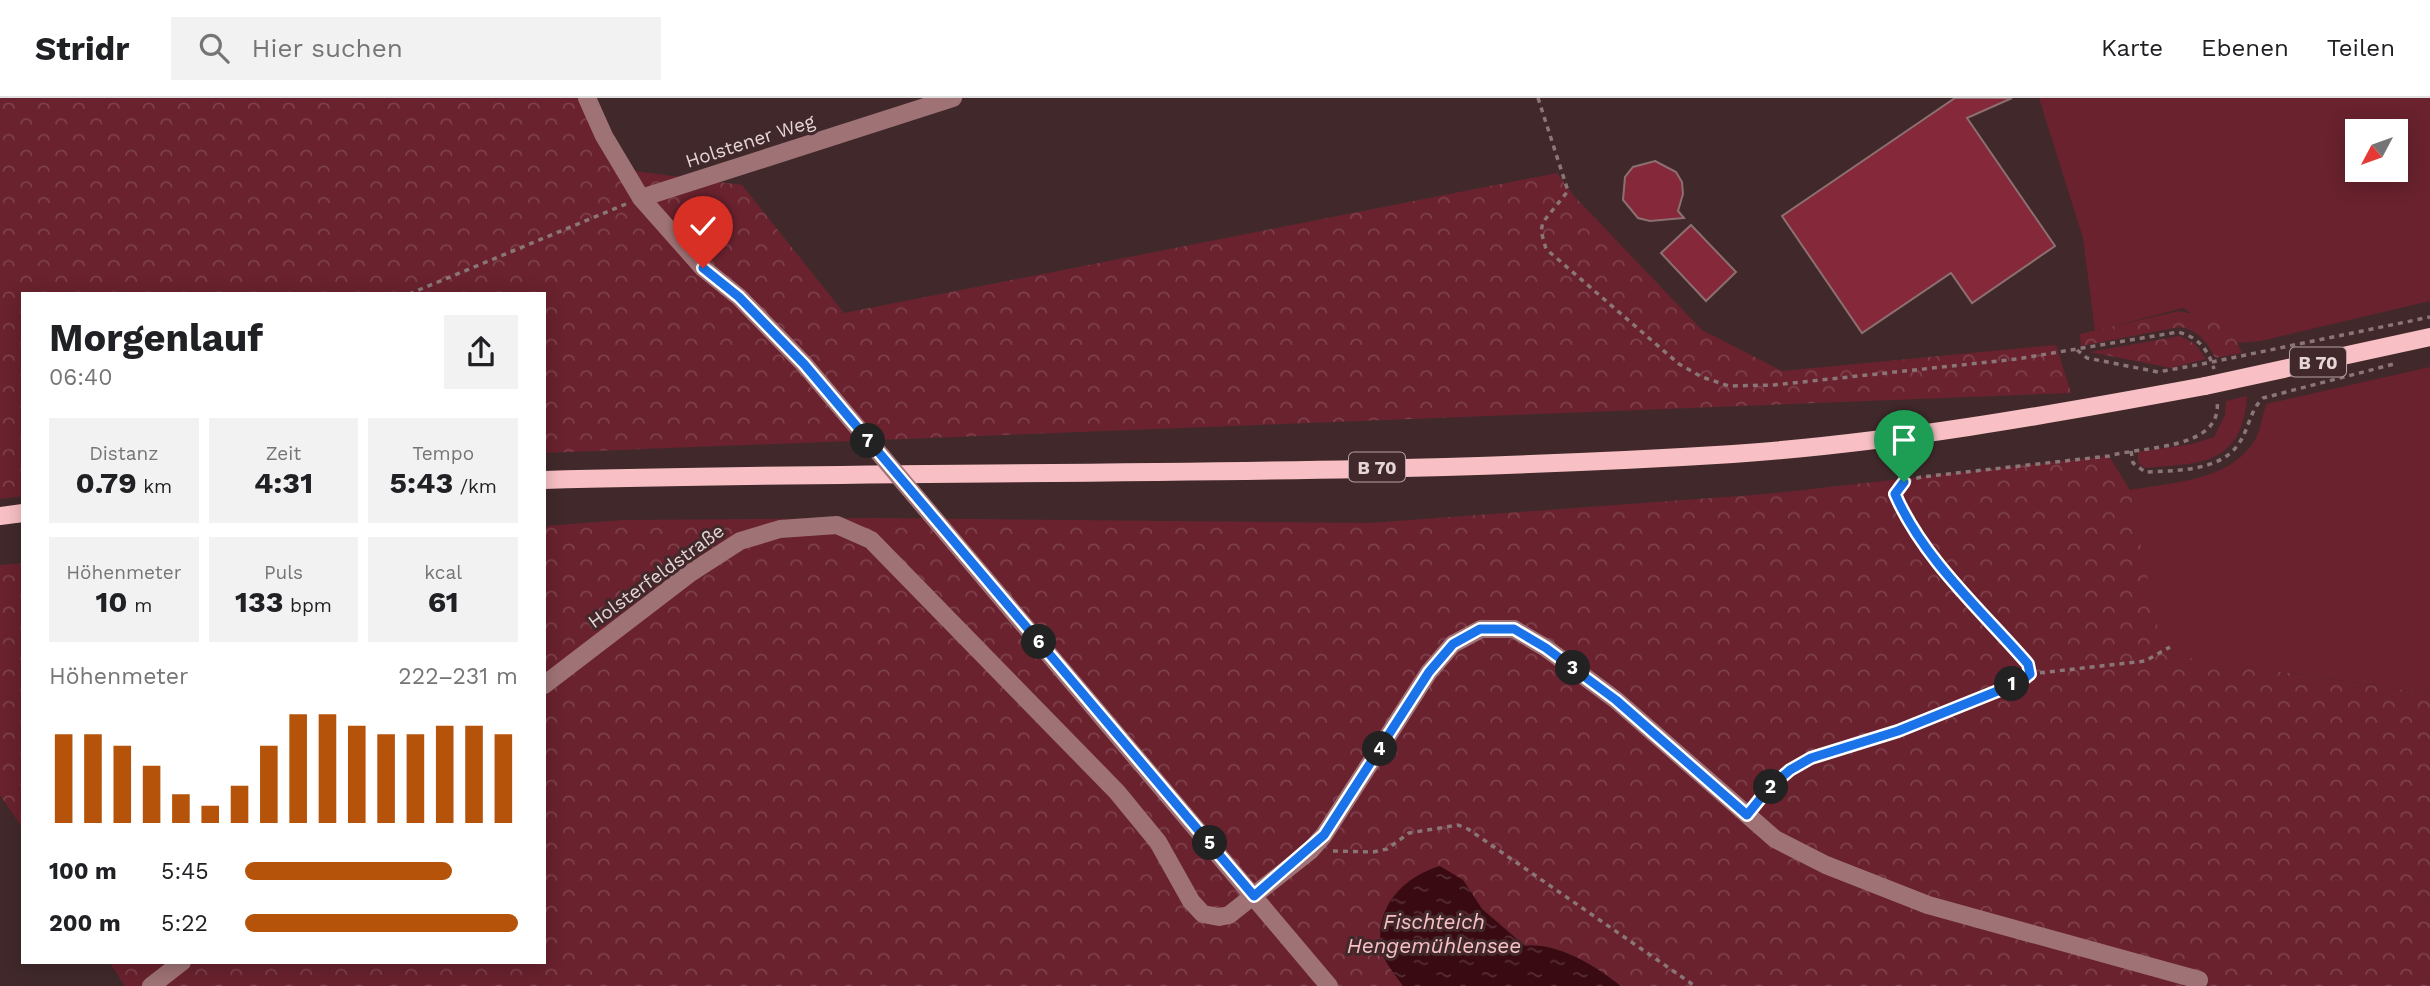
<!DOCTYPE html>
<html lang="de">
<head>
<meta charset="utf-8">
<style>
  body { margin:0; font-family:"Work Sans",sans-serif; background:#f2f2f2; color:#202124; height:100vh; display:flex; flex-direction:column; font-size:26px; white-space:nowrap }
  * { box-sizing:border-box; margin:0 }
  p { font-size:23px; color:#757577 }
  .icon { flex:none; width:38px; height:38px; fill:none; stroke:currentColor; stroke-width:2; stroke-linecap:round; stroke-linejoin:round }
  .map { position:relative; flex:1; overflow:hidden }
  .side { position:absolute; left:21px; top:194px; width:525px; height:672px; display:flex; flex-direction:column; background:#fff; border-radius:0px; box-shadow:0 4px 18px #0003 }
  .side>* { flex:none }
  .needle { width:46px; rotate:229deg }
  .tools { position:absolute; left:2345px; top:21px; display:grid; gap:14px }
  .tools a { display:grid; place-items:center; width:63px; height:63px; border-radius:0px; background:#fff; box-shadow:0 4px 18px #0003; font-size:35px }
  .pin { position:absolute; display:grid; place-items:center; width:60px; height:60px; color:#fff; margin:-72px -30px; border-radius:50% 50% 50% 0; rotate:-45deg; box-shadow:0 0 7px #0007 }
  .pin .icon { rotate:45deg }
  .km { position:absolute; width:35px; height:35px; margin:-18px; border-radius:50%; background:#222; color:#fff; font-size:19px; line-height:35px; text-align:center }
  .round { display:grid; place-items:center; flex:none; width:74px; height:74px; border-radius:0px; background:#f2f2f2 }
  .headline { display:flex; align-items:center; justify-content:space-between; height:119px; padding:0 28px }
  h1 { font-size:38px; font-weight:700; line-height:52px }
  .metrics { display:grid; grid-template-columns:repeat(3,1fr); gap:10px; height:119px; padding:7px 28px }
  .metrics div { display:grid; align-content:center; border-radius:0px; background:#f2f2f2; text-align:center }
  .metrics b { font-size:30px; font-weight:700 }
  .metrics small { font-size:19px; font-weight:400 }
  .metrics p { font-size:19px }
  .chart { height:196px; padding:14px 28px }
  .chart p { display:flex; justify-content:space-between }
  .chart svg { width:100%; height:126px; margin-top:7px; stroke:#b45309; stroke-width:6 }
  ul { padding:0 28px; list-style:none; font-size:23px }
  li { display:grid; grid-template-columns:112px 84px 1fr; align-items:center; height:52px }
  li i { height:18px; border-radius:9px; background:#b45309 }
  header { display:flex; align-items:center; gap:42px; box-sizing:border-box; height:98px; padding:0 35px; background:#fff; border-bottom:2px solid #e0e0e0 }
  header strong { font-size:33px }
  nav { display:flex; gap:38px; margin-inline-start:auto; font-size:24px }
  .search { width:490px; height:63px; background:#f2f2f2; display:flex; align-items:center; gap:18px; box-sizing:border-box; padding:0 24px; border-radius:0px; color:#757577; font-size:26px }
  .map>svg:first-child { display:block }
</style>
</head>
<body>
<header>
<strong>Stridr</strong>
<div class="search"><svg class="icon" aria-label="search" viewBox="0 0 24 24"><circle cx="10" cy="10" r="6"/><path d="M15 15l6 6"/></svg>Hier suchen</div>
<nav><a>Karte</a><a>Ebenen</a><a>Teilen</a></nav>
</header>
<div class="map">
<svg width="2430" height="888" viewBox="0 0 2430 888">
  <defs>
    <pattern id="forest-crowns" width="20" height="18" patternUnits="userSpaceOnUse" patternTransform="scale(1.75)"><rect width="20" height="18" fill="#69222e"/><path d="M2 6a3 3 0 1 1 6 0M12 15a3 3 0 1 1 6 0" fill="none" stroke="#7e414c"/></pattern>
    <pattern id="water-ripples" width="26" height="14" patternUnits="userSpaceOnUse" patternTransform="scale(1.75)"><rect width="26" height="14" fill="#3a0a13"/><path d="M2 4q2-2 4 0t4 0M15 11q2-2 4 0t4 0" fill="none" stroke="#562d35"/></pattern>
  </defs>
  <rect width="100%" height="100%" fill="#41292b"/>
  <path fill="#69222e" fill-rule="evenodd" d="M2039,0H2430V203L2261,243L2236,245L2183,210L2095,233L2083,140ZM2357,33H2396V72H2357Z
    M2430,269V596L2162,556L2130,392C2174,384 2234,383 2257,338C2261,328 2263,316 2266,306Z
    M2247,298C2242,368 2201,365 2144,370L2138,364V354L2192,346L2214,339L2225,317L2226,303Z"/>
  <path fill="url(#forest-crowns)" d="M0,0H584L619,71L742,87L844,215L1557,75L1574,98L1702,232L1782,273L2056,247L2071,295L544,355V196H23V398L0,401Z
    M2179,213C2208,218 2230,225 2242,255L2215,260C2208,244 2197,231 2179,229L2081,248L2080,236Z
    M2180,238L2195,246L2206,261L2171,270L2090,254Z
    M2109,358L2130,392L2163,556L2430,596V888H1621C1595,868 1558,844 1525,848L1482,811L1463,782L1383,859L1403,888H125L110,865L544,864V428L623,422L875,420L1369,425L1766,396Z
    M23,465V731L0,697V467Z"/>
  <path fill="url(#water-ripples)" d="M1440,768L1463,782L1482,811L1525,848C1558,844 1595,868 1621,888H1403C1397,879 1386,867 1383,856C1371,814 1400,780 1440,768Z"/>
  <path fill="#852839" stroke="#8c6f71" stroke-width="2" d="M1955,0H2012L1967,20L2055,148L1972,205L1951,175L1862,235L1782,118Z
    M1655,63L1676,74L1682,84L1683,96L1678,113L1684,120L1650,123L1638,120L1623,102L1625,79L1633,69Z
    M1691,127L1736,174L1706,203L1661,155Z"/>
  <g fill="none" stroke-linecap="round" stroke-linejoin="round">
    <path stroke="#8a7577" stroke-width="3.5" stroke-dasharray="5 5" stroke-linecap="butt" d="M1538,0L1568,93L1543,124L1541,133L1546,151L1679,266L1702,279L1729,288L1774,287L2017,261L2178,234C2198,239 2208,251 2214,271
      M409,196L626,106
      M2077,252L2087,260L2158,274L2202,266
      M2131,353L2133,365L2145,374C2174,373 2219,373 2237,348C2249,333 2249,313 2263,300L2394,266
      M2030,576L2145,563L2170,549
      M1757,704C1797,655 1845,653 1899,632C1940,616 1979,596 2020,584L2030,576L2028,566L1917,440L1895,396L1904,384L1921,379L2109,358C2143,348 2223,352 2217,303
      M1333,753L1373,754L1387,751L1409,735L1458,727L1468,731L1695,888"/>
    <path stroke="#9f7376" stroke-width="18" d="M587,0L604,38L641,100L703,170L739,199L804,266L852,323
      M641,100L953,0
      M949,438L1329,888
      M544,587L689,476L740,443L780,431L837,427L871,442L1117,694L1158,744L1191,803L1203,816L1219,819L1229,817L1310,753L1324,737L1429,574L1453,546L1481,531H1514L1546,550L1616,602L1775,741L1826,767L1928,807L2199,882
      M151,888L182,864"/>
    <path stroke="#f8c0c4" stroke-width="18" d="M544,382C940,371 1337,381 1733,356C1891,345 2049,317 2205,288
      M0,418L23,415"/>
    <path stroke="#8a7577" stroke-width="3.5" stroke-dasharray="5 5" stroke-linecap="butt" d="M2202,266L2430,219"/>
    <path stroke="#9f7376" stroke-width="18" d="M852,323L949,438"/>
    <path stroke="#f8c0c4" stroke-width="18" d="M2205,288L2430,239"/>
  </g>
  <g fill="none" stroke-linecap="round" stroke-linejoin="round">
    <defs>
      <path id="route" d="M703,170L739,199L804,266L1254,798L1324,737L1429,574L1453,546L1480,531H1514L1546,550L1616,602L1747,717L1768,691L1790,672L1811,660L1898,633L2020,584L2030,576L2028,566C1982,513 1923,461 1895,396L1904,384"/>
    </defs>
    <use href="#route" stroke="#fff" stroke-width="14"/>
    <use href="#route" stroke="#1a73e8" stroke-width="9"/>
  </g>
  <g text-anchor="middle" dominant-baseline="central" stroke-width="6" stroke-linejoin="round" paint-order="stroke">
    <g fill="#41292b" stroke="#b4a1a3" stroke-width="2">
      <rect x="2290" y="249.5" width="56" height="29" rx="5"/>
      <rect x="1349" y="354.5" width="56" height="29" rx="5"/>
    </g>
    <g font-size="18" font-weight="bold" fill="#e6d5d6">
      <text x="2318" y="264">B 70</text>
      <text x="1377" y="369">B 70</text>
    </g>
    <g font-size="19" fill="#e6d5d6" stroke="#41292b">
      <text transform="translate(750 43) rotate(-18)">Holstener Weg</text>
      <text transform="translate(656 478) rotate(-36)">Holsterfeldstraße</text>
    </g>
    <g font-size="21" font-style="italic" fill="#f7c0c4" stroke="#41292b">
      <text x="1434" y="823">Fischteich<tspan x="1434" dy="24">Hengemühlensee</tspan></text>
    </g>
  </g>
</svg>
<div class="tools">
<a><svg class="needle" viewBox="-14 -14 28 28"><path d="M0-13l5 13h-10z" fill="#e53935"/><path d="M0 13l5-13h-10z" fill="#757577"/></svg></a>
</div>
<div class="pin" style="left:1904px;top:384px;background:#1e9e55"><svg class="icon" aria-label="arrive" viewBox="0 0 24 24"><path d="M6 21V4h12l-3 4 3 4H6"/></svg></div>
<div class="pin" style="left:703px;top:170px;background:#d93025"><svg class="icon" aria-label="check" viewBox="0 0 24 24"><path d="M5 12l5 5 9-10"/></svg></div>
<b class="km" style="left:2012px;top:586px">1</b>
<b class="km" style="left:1771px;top:689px">2</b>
<b class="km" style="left:1573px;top:570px">3</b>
<b class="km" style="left:1380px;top:651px">4</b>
<b class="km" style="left:1210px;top:745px">5</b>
<b class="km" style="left:1039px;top:544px">6</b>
<b class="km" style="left:868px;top:343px">7</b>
<section class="side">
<div class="headline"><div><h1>Morgenlauf</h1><p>06:40</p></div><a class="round"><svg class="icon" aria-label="share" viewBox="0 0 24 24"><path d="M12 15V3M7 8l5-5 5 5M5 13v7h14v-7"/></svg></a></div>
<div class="metrics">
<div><p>Distanz</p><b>0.79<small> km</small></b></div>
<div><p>Zeit</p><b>4:31</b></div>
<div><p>Tempo</p><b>5:43<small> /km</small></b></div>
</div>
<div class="metrics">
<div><p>Höhenmeter</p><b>10<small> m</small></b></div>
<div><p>Puls</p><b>133<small> bpm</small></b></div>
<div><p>kcal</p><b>61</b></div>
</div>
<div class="chart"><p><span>Höhenmeter</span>222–231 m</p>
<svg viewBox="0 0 160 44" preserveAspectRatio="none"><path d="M5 44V13M15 44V13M25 44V17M35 44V24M45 44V34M55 44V38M65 44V31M75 44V17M85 44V6M95 44V6M105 44V10M115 44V13M125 44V13M135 44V10M145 44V10M155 44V13"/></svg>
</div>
<ul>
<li><b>100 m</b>5:45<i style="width:76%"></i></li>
<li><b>200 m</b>5:22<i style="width:100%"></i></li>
</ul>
</section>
</div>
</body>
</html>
